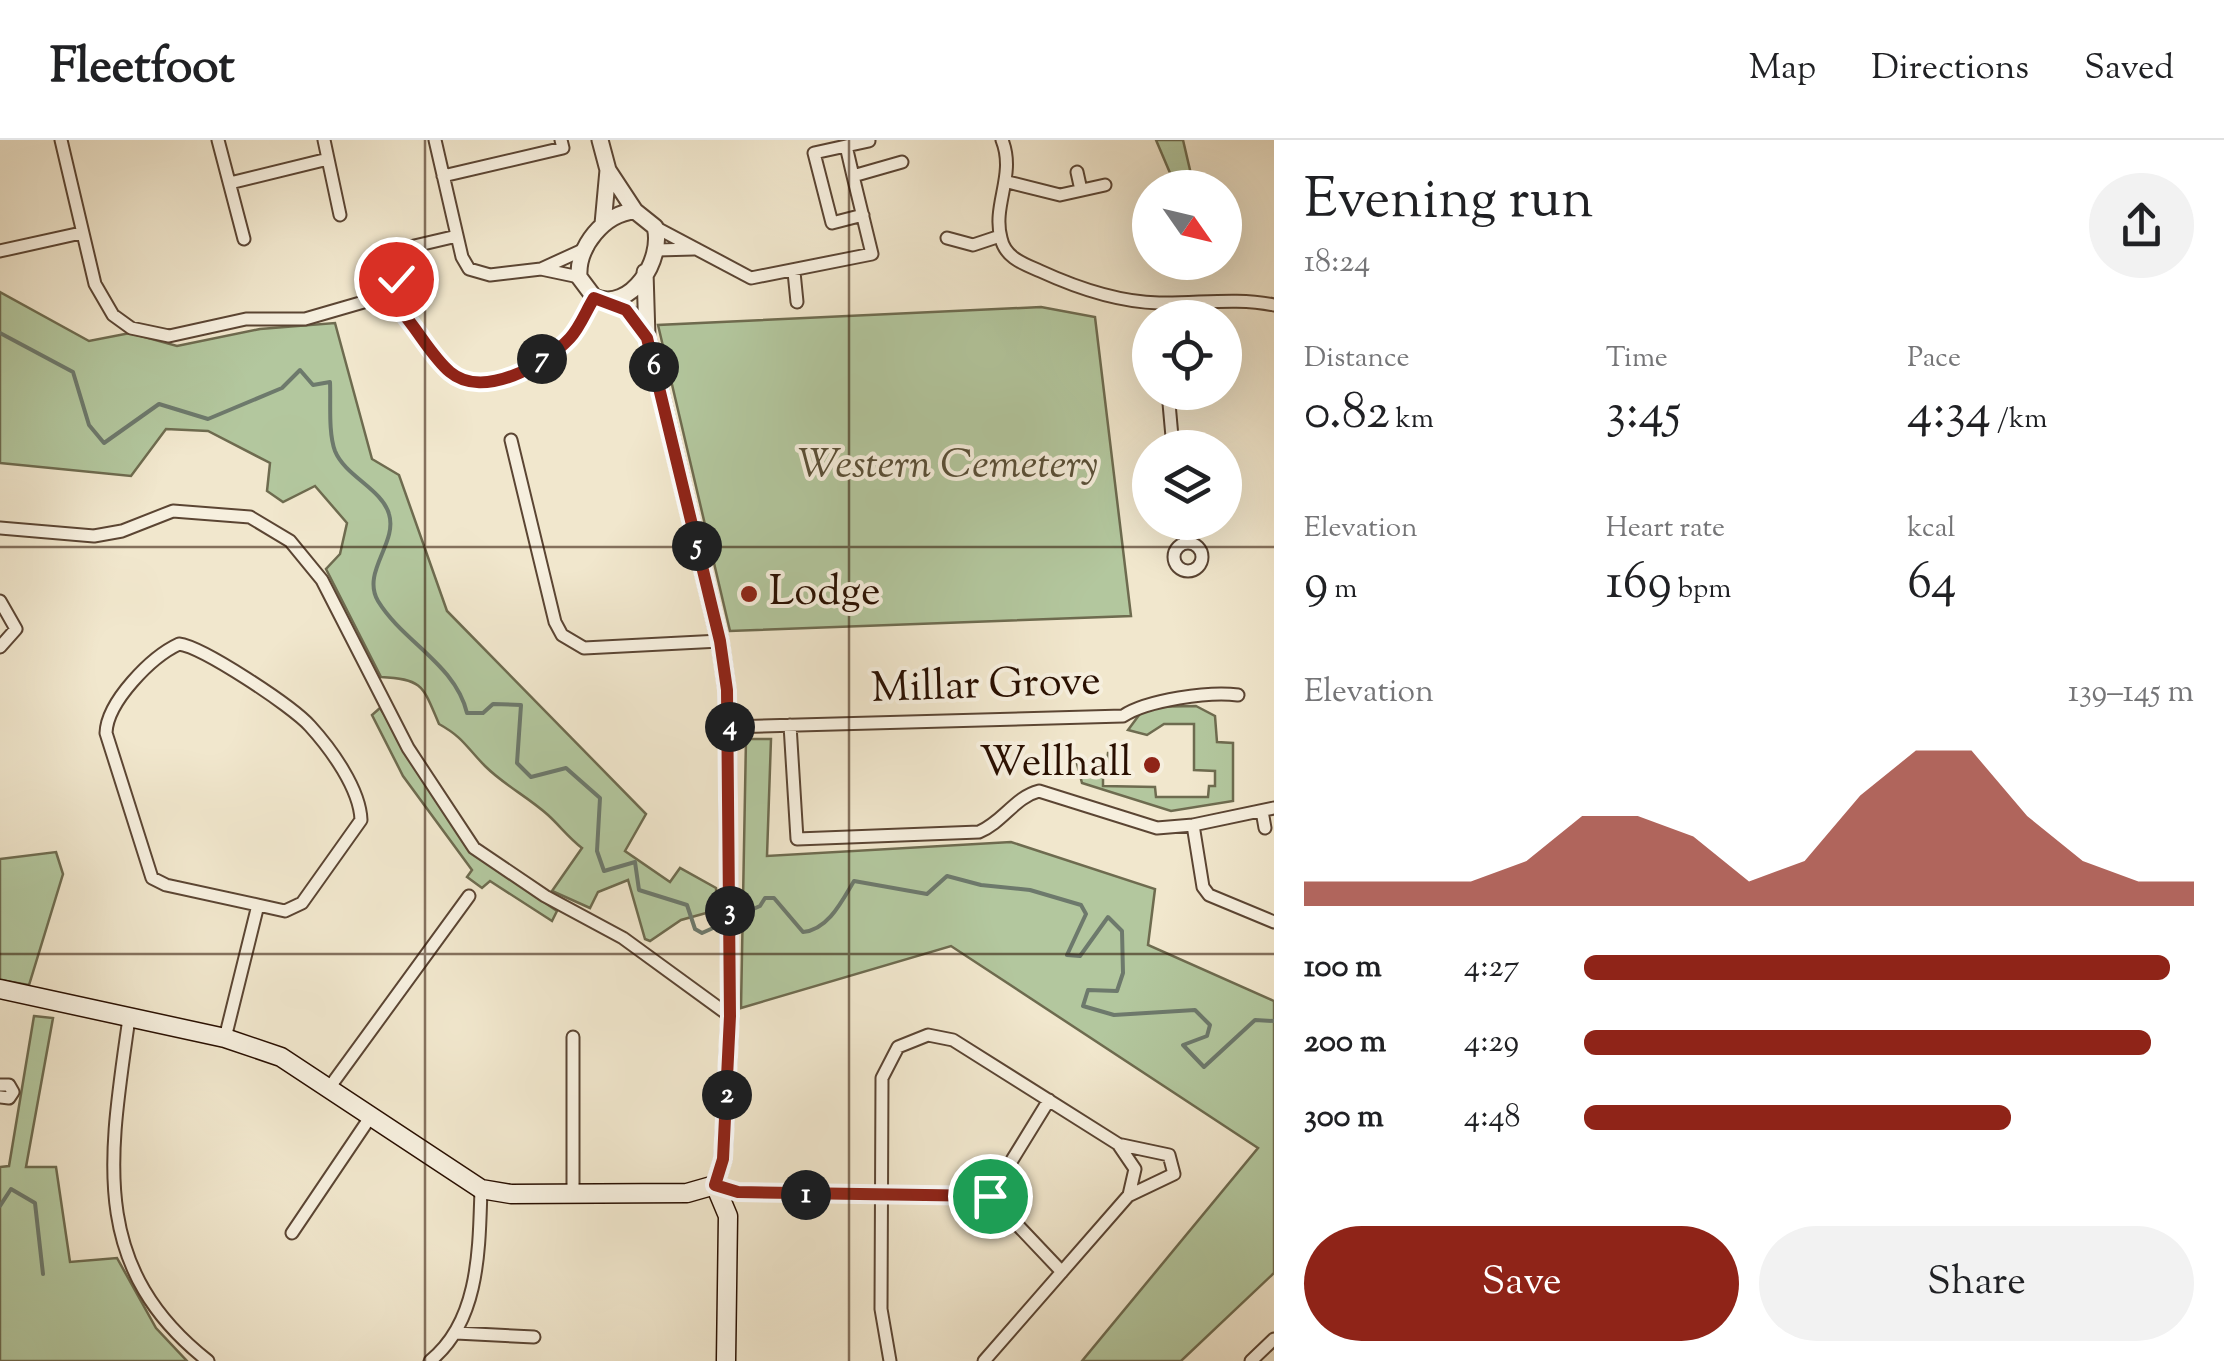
<!DOCTYPE html>
<html lang="en">
<head>
<meta charset="utf-8">
<style>
  body { margin:0; font-family:"Sorts Mill Goudy",serif; background:#f2f2f2; color:#202124; height:100vh; display:flex; flex-direction:column; font-size:38px; white-space:nowrap }
  * { box-sizing:border-box; margin:0 }
  p { font-size:32px; color:#757577 }
  .icon { flex:none; width:55px; height:55px; fill:none; stroke:currentColor; stroke-width:2; stroke-linecap:round; stroke-linejoin:round }
  .map { position:relative; flex:1; overflow:hidden }
  .sheet { display:flex; flex-direction:column; background:#fff; width:950px }
  .sheet>* { flex:none }
  .needle { width:65px; rotate:124deg }
  .fabs { position:absolute; left:1132px; top:30px; display:grid; gap:20px }
  .fabs a { display:grid; place-items:center; width:110px; height:110px; border-radius:50%; background:#fff; box-shadow:0 10px 40px #0002; font-size:50px }
  .pin { position:absolute; display:grid; place-items:center; width:85px; height:85px; color:#fff; margin:-42px; border:5px solid #fff; border-radius:50%; box-shadow:0 2px 10px #0007 }
  .km { position:absolute; width:50px; height:50px; margin:-25px; border-radius:50%; background:#222; color:#fff; font-size:28px; line-height:50px; text-align:center }
  .round { display:grid; place-items:center; flex:none; width:105px; height:105px; border-radius:52px; background:#f2f2f2 }
  .head { display:flex; align-items:center; justify-content:space-between; height:170px; padding:0 30px }
  h1 { font-size:55px; font-weight:600; line-height:75px }
  .metrics { display:grid; grid-template-columns:repeat(3,1fr); gap:15px; height:170px; padding:10px 30px }
  .metrics div { display:grid; align-content:center }
  .metrics b { font-size:50px; font-weight:600 }
  .metrics small { font-size:28px; font-weight:400 }
  .metrics p { font-size:28px }
  .chart { height:280px; padding:20px 30px }
  .chart p { display:flex; justify-content:space-between }
  .chart svg { width:100%; height:180px; margin-top:10px; fill:#8f2418; opacity:.7 }
  .action { display:flex; gap:20px; margin-top:auto; padding:20px 30px }
  .action a { flex:1; height:115px; border-radius:60px; background:#8f2418; color:#fff; font-size:40px; font-weight:600; line-height:115px; text-align:center }
  .action a+a { background:#f2f2f2; color:#202124 }
  ul { padding:0 30px; list-style:none; font-size:32px }
  li { display:grid; grid-template-columns:160px 120px 1fr; align-items:center; height:75px }
  li i { height:25px; border-radius:12px; background:#8f2418 }
  header { display:flex; align-items:center; gap:60px; box-sizing:border-box; height:140px; padding:0 50px; background:#fff; border-bottom:2px solid #e0e0e0 }
  header strong { font-size:48px }
  nav { display:flex; gap:55px; margin-inline-start:auto; font-size:35px }
  main { display:flex; flex:1; min-height:0 }
  .map>svg:first-child { display:block }
</style>
</head>
<body>
<header>
<strong>Fleetfoot</strong>
<nav><a>Map</a><a>Directions</a><a>Saved</a></nav>
</header>
<main>
<div class="map">
<svg width="1274" height="1221" viewBox="0 0 1274 1221">
  <rect width="100%" height="100%" fill="#f1e7cd"/>
  <filter id="stains"><feTurbulence type="fractalNoise" baseFrequency=".002" numOctaves="4"/><feColorMatrix values="0 0 0 0 .2 0 0 0 0 .09 0 0 0 0 .02 0 0 0 .5 -.17"/></filter>
  <radialGradient id="worn" r=".72"><stop offset=".6" stop-color="#630" stop-opacity="0"/><stop offset="1" stop-color="#630" stop-opacity=".3"/></radialGradient>
  <path fill="#b3c79e" stroke="#6e6b4f" stroke-width="2.5" d="M1156,0H1183L1194,47H1176Z
    M0,152L89,201L130,193L177,206L260,189L335,183L372,319L399,335L447,471L646,674L625,711L670,742L680,728L716,748L717,770L681,780L650,801L645,799L628,740L598,752L590,768L552,751L582,708C569,698 560,686 548,675C528,657 504,645 485,626C466,607 464,598 439,584C423,547 424,539 381,537L326,429L340,414L347,383L315,346L283,362L267,351L270,323L208,291L166,289L131,336L0,323Z
    M1041,167L1095,177L1131,476L730,491L658,185Z
    M1196,566L1215,576L1217,602L1233,603V661L1171,671L1082,643L1076,620L1107,623L1108,613H1115L1110,630H1103V646L1155,647L1156,657H1208L1209,646H1215V631L1194,630V584H1164L1147,595L1128,590L1145,567Z
    M380,568L471,712L557,771L552,781L490,741L482,748L467,737L472,730L403,636L372,575Z
    M746,599H771L767,716L1011,702L1155,749L1148,805L1274,861V1133L1181,1221H1082L1258,1008L951,806L741,868Z
    M56,712L63,734L29,845L0,840V719Z
    M34,876L53,878L26,1027H56L70,1122L117,1118L156,1188L187,1221H0V1027L9,1026Z"/>
  <g fill="none" stroke-linecap="round" stroke-linejoin="round">
    <path stroke="#6d796c" stroke-width="4" d="M0,193L73,232L89,285L104,303L159,264L208,279L282,248L300,230L313,245L330,242C331,262 328,292 335,311C345,336 382,349 389,374C398,403 361,432 378,461C403,502 455,524 467,573H483L493,564L521,565L517,623L531,637L566,628L600,658L597,711L604,731L635,722L639,750L687,765L695,789L702,793L722,784
      M735,777L760,766L765,758H774L803,792C828,790 842,761 854,741L927,754L947,736L981,745L1030,750L1081,765L1086,774L1067,815L1080,816L1108,777L1122,791L1123,833L1117,851L1088,850L1083,866L1114,875L1195,870L1210,885L1207,896L1183,905L1204,927L1255,880L1274,881
      M0,1066L11,1049L35,1063L43,1134"/>
    <defs>
      <path id="minor" d="M61,0L95,144L113,175L131,188L169,196L246,179H305L374,159
        M218,0L244,99
        M324,0L340,75
        M435,0L462,117L469,129L490,135L541,129L579,137
        M1002,0C1016,35 992,65 1001,98C1005,118 1024,124 1040,131C1077,148 1118,162 1159,163C1197,164 1236,157 1274,165
        M846,6L869,1
        M1077,32L1081,50
        M443,36L563,8L561,0
        M853,36L846,6L814,13L832,83L863,75
        M1008,42L1060,55L1105,45
        M230,43L328,19
        M655,87L751,138L872,114L853,36L902,22
        M947,98L973,105L1000,96
        M657,110L694,109
        M0,111L81,93
        M380,114L457,96
        M541,129L587,108
        M794,132L797,162
        M375 156a17 17 0 1 1 34 0a17 17 0 1 1-34 0Z
        M401,171C418,190 432,217 451,232C483,260 545,225 570,198C580,186 586,171 594,157
        M1168,252L1173,308
        M511,300L555,482L562,495L584,508L720,501
        M1183,382L1186,403
        M0,388L94,396L122,391L173,371L250,377L290,401L322,440L408,608L474,708L545,756L623,798L730,876
        M1174 417a14 14 0 1 1 28 0a14 14 0 1 1-28 0Z
        M0,461L16,489L0,507
        M790,585L797,699L979,692C1003,682 1015,657 1039,651L1157,688L1193,685L1274,668
        M730,587L1123,576C1147,560 1210,551 1238,555
        M1262,671L1265,688
        M1193,685L1203,747L1209,755L1274,782
        M129,878C110,1014 87,1126 208,1221
        M225,898L258,765L166,745L152,738L106,593C107,562 151,517 179,504C203,507 292,566 310,586C331,609 360,649 361,680L302,763L285,771L258,765
        M0,945H9L13,952L9,958L0,957
        M329,948L469,756
        M1049,960L990,1056L1062,1132
        M1122,1005L1169,1015L1174,1034L1130,1055
        M715,1045L738,1053L990,1056
        M573,1054V897
        M292,1093L371,976
        M456,1193L534,1197
        M430,1221C480,1181 479,1108 481,1049
        M890,1221L881,1169L882,938L898,907L928,895L953,900L1118,1004L1135,1029L1129,1055L984,1221
        M1251,1221L1274,1199"/>
      <path id="tertiary" d="M600,0L608,30L603,84
        M608,30L635,71
        M635,71L655,87C664,119 631,173 594,157L579,137C577,107 604,73 635,71Z
        M645,132L647,197L720,501L727,550L730,876L723,1019L715,1045
        M614,161L634,177L645,194"/>
      <path id="secondary" d="M0,849L225,898L281,917L481,1049L511,1054L687,1053L715,1045L728,1076L726,1221"/>
    </defs>
    <use href="#minor" stroke="#5b4533" stroke-width="15"/>
    <use href="#tertiary" stroke="#5b4533" stroke-width="19"/>
    <use href="#secondary" stroke="#290f00" stroke-width="21"/>
    <use href="#minor" stroke="#f6efde" stroke-width="11"/>
    <use href="#tertiary" stroke="#f6efde" stroke-width="15"/>
    <use href="#secondary" stroke="#f6efde" stroke-width="18"/>
  </g>
  <g fill="none" stroke-linecap="round" stroke-linejoin="round">
    <defs>
      <path id="route" d="M396,139L406,146L409,157L401,171C418,190 432,217 450,232C483,260 545,225 570,198C580,187 586,171 594,158L626,170L647,198L720,501L727,550L730,876L723,1019L715,1045L738,1052L990,1056"/>
    </defs>
    <use href="#route" stroke="#fff" stroke-width="20"/>
    <use href="#route" stroke="#8f2418" stroke-width="12"/>
  </g>
  <path fill="none" stroke="#290f00" stroke-width="2.5" stroke-opacity="0.55" d="M425,0V1221M849,0V1221M0,407H1274M0,814H1274"/>
  <g fill="#8f2418" stroke="#f6efde" stroke-width="4">
    <circle cx="749" cy="454" r="10"/>
    <circle cx="1152" cy="625" r="10"/>
  </g>
  <g text-anchor="middle" dominant-baseline="central" stroke-width="8" stroke-linejoin="round" paint-order="stroke">
    <g font-size="42" font-style="italic" fill="#594f37" stroke="#f6efde">
      <text x="948" y="327">Western Cemetery</text>
    </g>
    <g font-size="42" fill="#290f00" stroke="#f6efde" text-anchor="start">
      <text x="769" y="454">Lodge</text>
      <text x="1132" y="625" text-anchor="end">Wellhall</text>
    </g>
    <g font-size="42" fill="#290f00" stroke="#f6efde">
      <text transform="translate(986 547) rotate(-2)">Millar Grove</text>
    </g>
  </g>
  <rect width="100%" height="100%" filter="url(#stains)"/>
  <rect width="100%" height="100%" fill="url(#worn)"/>
</svg>
<div class="fabs">
<a><svg class="needle" viewBox="-14 -14 28 28"><path d="M0-13l5 13h-10z" fill="#e53935"/><path d="M0 13l5-13h-10z" fill="#757577"/></svg></a>
<a><svg class="icon" aria-label="locate" viewBox="0 0 24 24"><circle cx="12" cy="12" r="6"/><path d="M12 2v4M12 18v4M2 12h4M18 12h4"/></svg></a>
<a><svg class="icon" aria-label="layers" viewBox="0 0 24 24"><path d="M12 4l9 5-9 5-9-5zM3 14l9 5 9-5"/></svg></a>
</div>
<div class="pin" style="left:990px;top:1056px;background:#1e9e55"><svg class="icon" aria-label="arrive" viewBox="0 0 24 24"><path d="M6 21V4h12l-3 4 3 4H6"/></svg></div>
<div class="pin" style="left:396px;top:139px;background:#d93025"><svg class="icon" aria-label="check" viewBox="0 0 24 24"><path d="M5 12l5 5 9-10"/></svg></div>
<b class="km" style="left:806px;top:1055px">1</b>
<b class="km" style="left:727px;top:955px">2</b>
<b class="km" style="left:730px;top:771px">3</b>
<b class="km" style="left:730px;top:587px">4</b>
<b class="km" style="left:697px;top:406px">5</b>
<b class="km" style="left:654px;top:227px">6</b>
<b class="km" style="left:542px;top:219px">7</b>
</div>
<section class="sheet">
<div class="head"><div><h1>Evening run</h1><p>18:24</p></div><a class="round"><svg class="icon" aria-label="share" viewBox="0 0 24 24"><path d="M12 15V3M7 8l5-5 5 5M5 13v7h14v-7"/></svg></a></div>
<div class="metrics">
<div><p>Distance</p><b>0.82<small> km</small></b></div>
<div><p>Time</p><b>3:45</b></div>
<div><p>Pace</p><b>4:34<small> /km</small></b></div>
</div>
<div class="metrics">
<div><p>Elevation</p><b>9<small> m</small></b></div>
<div><p>Heart rate</p><b>169<small> bpm</small></b></div>
<div><p>kcal</p><b>64</b></div>
</div>
<div class="chart"><p><span>Elevation</span>139–145 m</p>
<svg viewBox="0 0 160 44" preserveAspectRatio="none"><path d="M0 44V38L10 38L20 38L30 38L40 33L50 22L60 22L70 27L80 38L90 33L100 17L110 6L120 6L130 22L140 33L150 38L160 38V44z"/></svg>
</div>
<ul>
<li><b>100 m</b>4:27<i style="width:96%"></i></li>
<li><b>200 m</b>4:29<i style="width:93%"></i></li>
<li><b>300 m</b>4:48<i style="width:70%"></i></li>
</ul>
<div class="action"><a>Save</a><a>Share</a></div>
</section>
</main>
</body>
</html>
